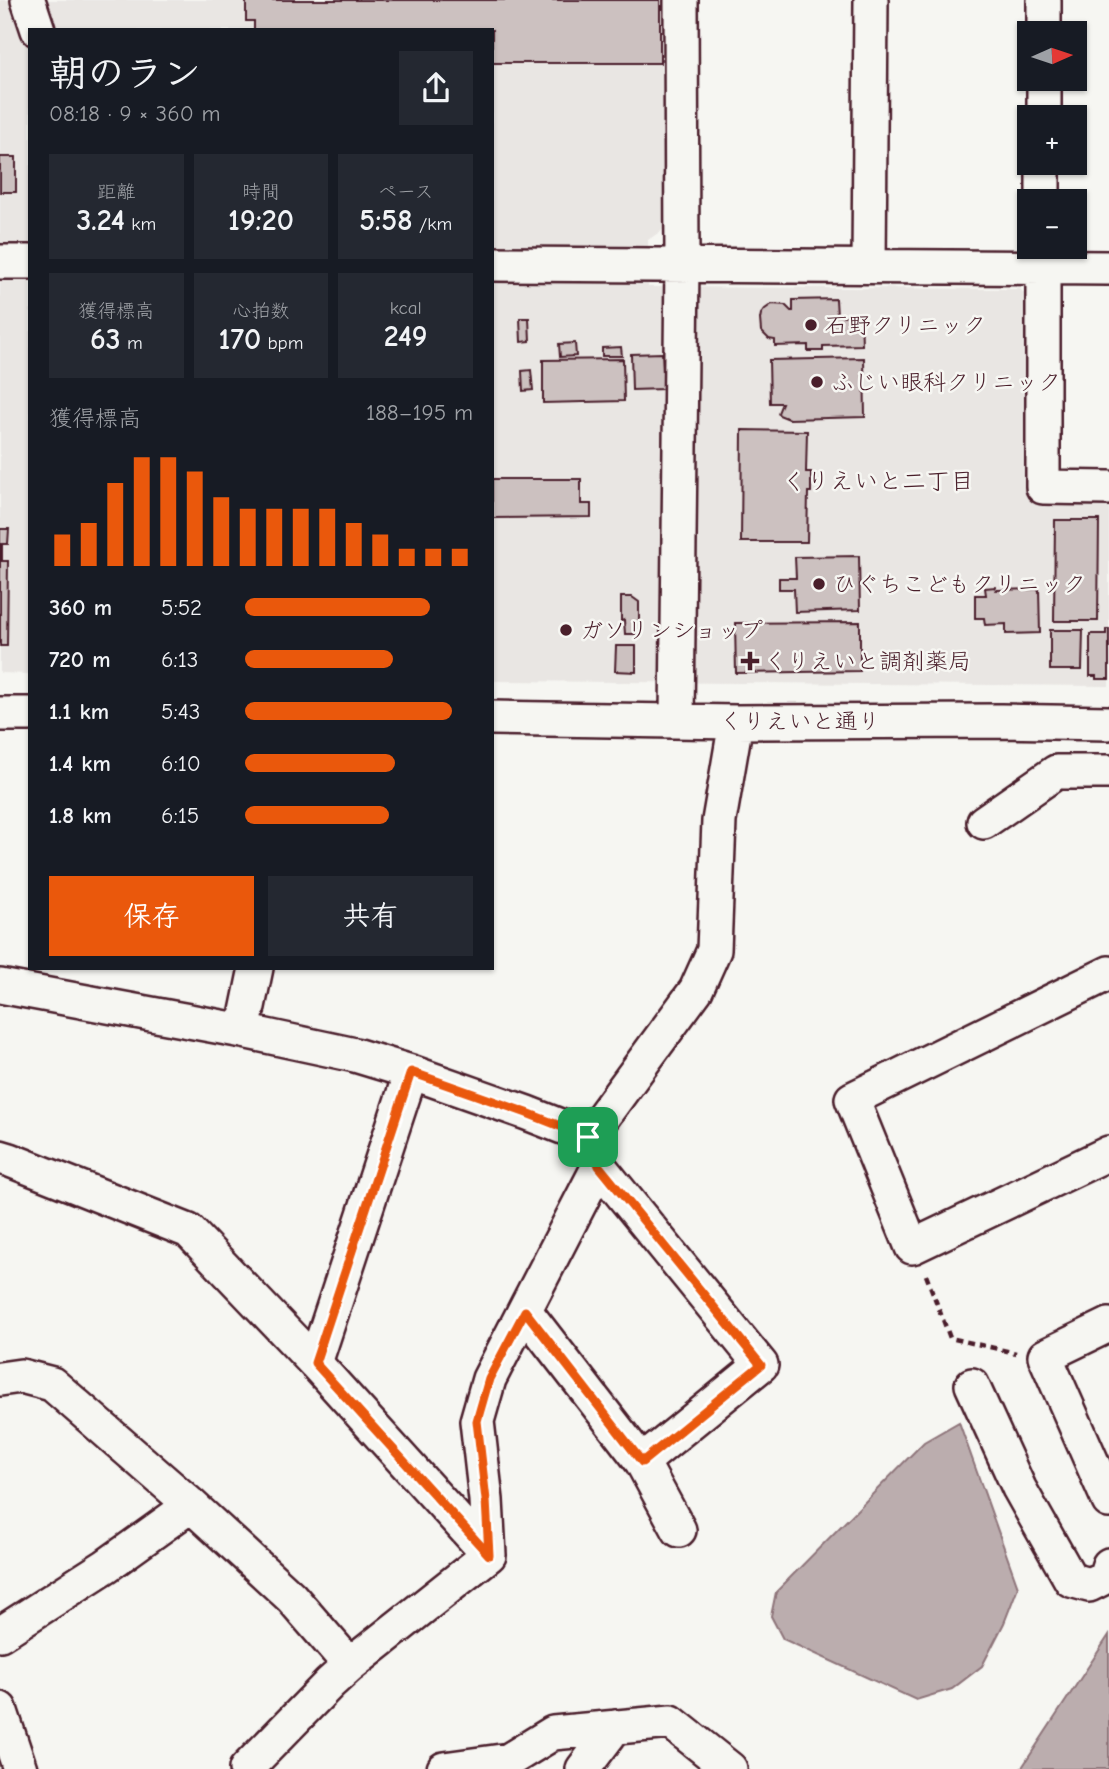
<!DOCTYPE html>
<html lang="ja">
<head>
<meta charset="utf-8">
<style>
  body { margin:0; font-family:"Comic Neue","Klee One",sans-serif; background:#242831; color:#f1f3f6; height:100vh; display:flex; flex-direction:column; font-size:26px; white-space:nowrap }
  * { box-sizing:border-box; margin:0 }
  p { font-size:23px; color:#9ea1a6 }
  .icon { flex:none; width:38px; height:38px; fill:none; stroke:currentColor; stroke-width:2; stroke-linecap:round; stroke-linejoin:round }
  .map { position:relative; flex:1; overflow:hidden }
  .panel { position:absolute; left:28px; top:28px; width:466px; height:942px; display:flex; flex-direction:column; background:#171b24; border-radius:0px; box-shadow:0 2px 5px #0004 }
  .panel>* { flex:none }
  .needle { width:46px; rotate:87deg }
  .fabs { position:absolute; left:1017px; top:21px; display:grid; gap:14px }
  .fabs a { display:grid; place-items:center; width:70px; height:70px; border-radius:0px; background:#171b24; box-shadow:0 2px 5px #0004; font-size:35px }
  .pin { position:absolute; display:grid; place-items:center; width:60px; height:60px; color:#fff; margin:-30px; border-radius:14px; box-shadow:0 4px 10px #0006 }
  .round { display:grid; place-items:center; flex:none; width:74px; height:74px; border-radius:0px; background:#242831 }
  .summary { display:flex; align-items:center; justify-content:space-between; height:119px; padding:0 21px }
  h1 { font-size:38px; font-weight:700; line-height:52px }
  .metrics { display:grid; grid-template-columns:repeat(3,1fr); gap:10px; height:119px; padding:7px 21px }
  .metrics div { display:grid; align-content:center; border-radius:0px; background:#242831; text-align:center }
  .metrics b { font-size:30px; font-weight:700 }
  .metrics small { font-size:19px; font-weight:400 }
  .metrics p { font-size:19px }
  .chart { height:196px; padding:14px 21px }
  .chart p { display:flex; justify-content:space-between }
  .chart svg { width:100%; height:126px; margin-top:7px; stroke:#ea580c; stroke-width:6 }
  .action { display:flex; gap:14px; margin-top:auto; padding:14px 21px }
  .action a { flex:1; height:80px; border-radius:0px; background:#ea580c; color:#fff; font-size:28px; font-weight:700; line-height:80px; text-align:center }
  .action a+a { background:#242831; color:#f1f3f6 }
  ul { padding:0 21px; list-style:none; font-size:23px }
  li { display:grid; grid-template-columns:112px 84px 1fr; align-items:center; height:52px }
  li i { height:18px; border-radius:9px; background:#ea580c }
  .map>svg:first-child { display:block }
</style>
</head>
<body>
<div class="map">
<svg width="1109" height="1769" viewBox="0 0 1109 1769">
  <rect width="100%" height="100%" fill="#f6f6f2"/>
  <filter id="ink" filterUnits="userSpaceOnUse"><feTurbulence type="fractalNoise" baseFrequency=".0143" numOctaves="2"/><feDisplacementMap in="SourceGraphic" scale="14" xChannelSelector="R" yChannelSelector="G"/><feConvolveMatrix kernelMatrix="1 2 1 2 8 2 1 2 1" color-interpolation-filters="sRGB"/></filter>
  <g filter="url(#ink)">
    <path fill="#e9e6e3" d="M0,0H669L667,227L648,240V287L1020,289L1029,298L1030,500H1109V686L492,681V30H30V674L0,673Z"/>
    <path fill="#bbadae" stroke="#8e747a" stroke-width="2" d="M959,1422L1018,1587L1004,1623L982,1666L952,1689L916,1700L783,1639L771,1616L776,1592L924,1442Z
      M1109,1635V1769H1021Z"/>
    <path fill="#ccc1c0" stroke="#4a1f2b" stroke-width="2" d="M246,0H660V63H492V30H254V21H246Z
      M0,157H16V192H0Z
      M836,299L837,316L861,315L862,345L823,346V351H808V345L775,346V340L769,339L761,331L760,319L761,314L765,309L772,304L785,305L791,311H793V300Z
      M520,318H529L530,341L521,342Z
      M575,343L576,356L560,357L559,344Z
      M621,347L622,356H602V348Z
      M662,353L664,389L632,390L631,354Z
      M864,358L865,417L789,419L779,415L778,413L782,403H770L769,360Z
      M623,359L624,401L543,403V360Z
      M531,370L533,390L523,391L522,371Z
      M742,430L807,431L806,472H811V492H808L807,542H741Z
      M492,479H581V504H591V517L492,518Z
      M1055,520H1099L1098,621H1054Z
      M0,529H9L8,544H2V561H8L7,646H0Z
      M859,556L860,610L795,612L794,589H779V578H796L795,557Z
      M995,587L996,590L1039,589L1040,633L1006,634V624L985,625L984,618H975V595H986L985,588Z
      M621,597H632L639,602V634H625L624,620L621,621Z
      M860,622V671L736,673L735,623Z
      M1106,629H1109V679H1096V676H1090V634H1106Z
      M1050,630H1083L1082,670H1050Z
      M616,646H636V672L615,671Z"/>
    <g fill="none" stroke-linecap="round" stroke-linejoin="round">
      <defs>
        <path id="minor" d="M28,0L38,30
          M1044,33V0
          M1044,117V79
          M1043,201V163
          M1043,247V487L1109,488
          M0,262H30
          M492,264L1109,268
          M869,266L871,0
          M0,714H30
          M492,718L736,722L1001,721L1109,723
          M677,720L682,264L681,0
          M984,822L1056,772H1109
          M1109,973L852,1099L912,1247L1109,1153
          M0,986L243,1031L355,1055L411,1072L527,1113L588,1137L599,1166L489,1379L477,1421L486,1500L489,1555L350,1665L330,1683L246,1769
          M243,1031L256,968
          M411,1072L315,1363L489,1555
          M588,1137L696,990L714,950L719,821L736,722
          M0,1157L10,1160L189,1231L315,1363
          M599,1166L761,1365L642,1462
          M525,1311L642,1462L679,1530
          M1109,1325L1045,1356L1109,1501
          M0,1379L21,1376L52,1384L191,1505L291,1597L350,1665
          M972,1385L1019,1488L1071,1580L1089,1585L1105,1577L1109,1565
          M0,1634L106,1566L191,1505
          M0,1709L20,1769
          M444,1769L509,1760L553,1733L671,1722L730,1769
          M583,1769L615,1727"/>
      </defs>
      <use href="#minor" stroke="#4a1f2b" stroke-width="38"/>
      <path stroke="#4a1f2b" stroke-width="4.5" stroke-dasharray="7 5" stroke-linecap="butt" d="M926,1275L950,1338L1016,1353"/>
      <use href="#minor" stroke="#f6f6f2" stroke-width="33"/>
    </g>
  </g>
  <g fill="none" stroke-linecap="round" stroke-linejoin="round" filter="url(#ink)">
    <defs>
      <path id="route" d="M411,1072L527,1113L588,1137L599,1166L761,1365L642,1462L525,1311L489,1379L477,1421L486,1500L489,1555L315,1363Z"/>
    </defs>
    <use href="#route" stroke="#fff" stroke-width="14"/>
    <use href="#route" stroke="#ea580c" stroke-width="9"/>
  </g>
  <g fill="#4a1f2b" stroke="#f6f6f2" stroke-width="2.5">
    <circle cx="811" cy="325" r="7"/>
    <circle cx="817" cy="382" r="7"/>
    <circle cx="819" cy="584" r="7"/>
    <circle cx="566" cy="630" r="7"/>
    <path d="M746.5 650.5h7v7h7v7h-7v7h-7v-7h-7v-7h7z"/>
  </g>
  <g text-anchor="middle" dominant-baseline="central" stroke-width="5" stroke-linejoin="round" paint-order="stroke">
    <g font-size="23" fill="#4a1f2b" stroke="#f6f6f2" text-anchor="start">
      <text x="825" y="325">石野クリニック</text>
      <text x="831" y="382">ふじい眼科クリニック</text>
      <text x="833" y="584">ひぐちこどもクリニック</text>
      <text x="580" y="630">ガソリンショップ</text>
      <text x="764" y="661">くりえいと調剤薬局</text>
    </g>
    <g font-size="23" fill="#4a1f2b" stroke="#f6f6f2">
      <text x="800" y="721">くりえいと通り</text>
    </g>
    <g font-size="24" fill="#4a1f2b" stroke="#f6f6f2">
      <text x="878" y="481">くりえいと二丁目</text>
    </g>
  </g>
</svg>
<div class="fabs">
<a><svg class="needle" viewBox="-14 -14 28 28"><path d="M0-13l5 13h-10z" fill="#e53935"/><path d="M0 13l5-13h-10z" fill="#9ea1a6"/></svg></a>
<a>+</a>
<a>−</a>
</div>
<div class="pin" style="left:588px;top:1137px;background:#1e9e55"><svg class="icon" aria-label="arrive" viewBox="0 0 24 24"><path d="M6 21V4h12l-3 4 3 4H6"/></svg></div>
<section class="panel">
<div class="summary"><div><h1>朝のラン</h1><p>08:18 · 9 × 360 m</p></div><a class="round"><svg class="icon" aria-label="share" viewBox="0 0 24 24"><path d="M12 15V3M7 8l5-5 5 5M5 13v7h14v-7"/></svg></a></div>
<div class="metrics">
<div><p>距離</p><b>3.24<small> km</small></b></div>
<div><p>時間</p><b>19:20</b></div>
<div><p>ペース</p><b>5:58<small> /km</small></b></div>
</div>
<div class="metrics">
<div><p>獲得標高</p><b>63<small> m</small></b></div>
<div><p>心拍数</p><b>170<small> bpm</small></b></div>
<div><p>kcal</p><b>249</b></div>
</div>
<div class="chart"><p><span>獲得標高</span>188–195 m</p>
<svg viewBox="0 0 160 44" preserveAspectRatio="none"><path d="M5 44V33M15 44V29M25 44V15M35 44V6M45 44V6M55 44V11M65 44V20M75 44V24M85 44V24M95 44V24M105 44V24M115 44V29M125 44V33M135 44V38M145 44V38M155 44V38"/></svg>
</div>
<ul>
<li><b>360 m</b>5:52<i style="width:81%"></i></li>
<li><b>720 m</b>6:13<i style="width:65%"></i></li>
<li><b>1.1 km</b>5:43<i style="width:91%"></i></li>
<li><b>1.4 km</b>6:10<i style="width:66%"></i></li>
<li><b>1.8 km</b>6:15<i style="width:63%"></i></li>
</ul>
<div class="action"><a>保存</a><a>共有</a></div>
</section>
</div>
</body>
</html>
